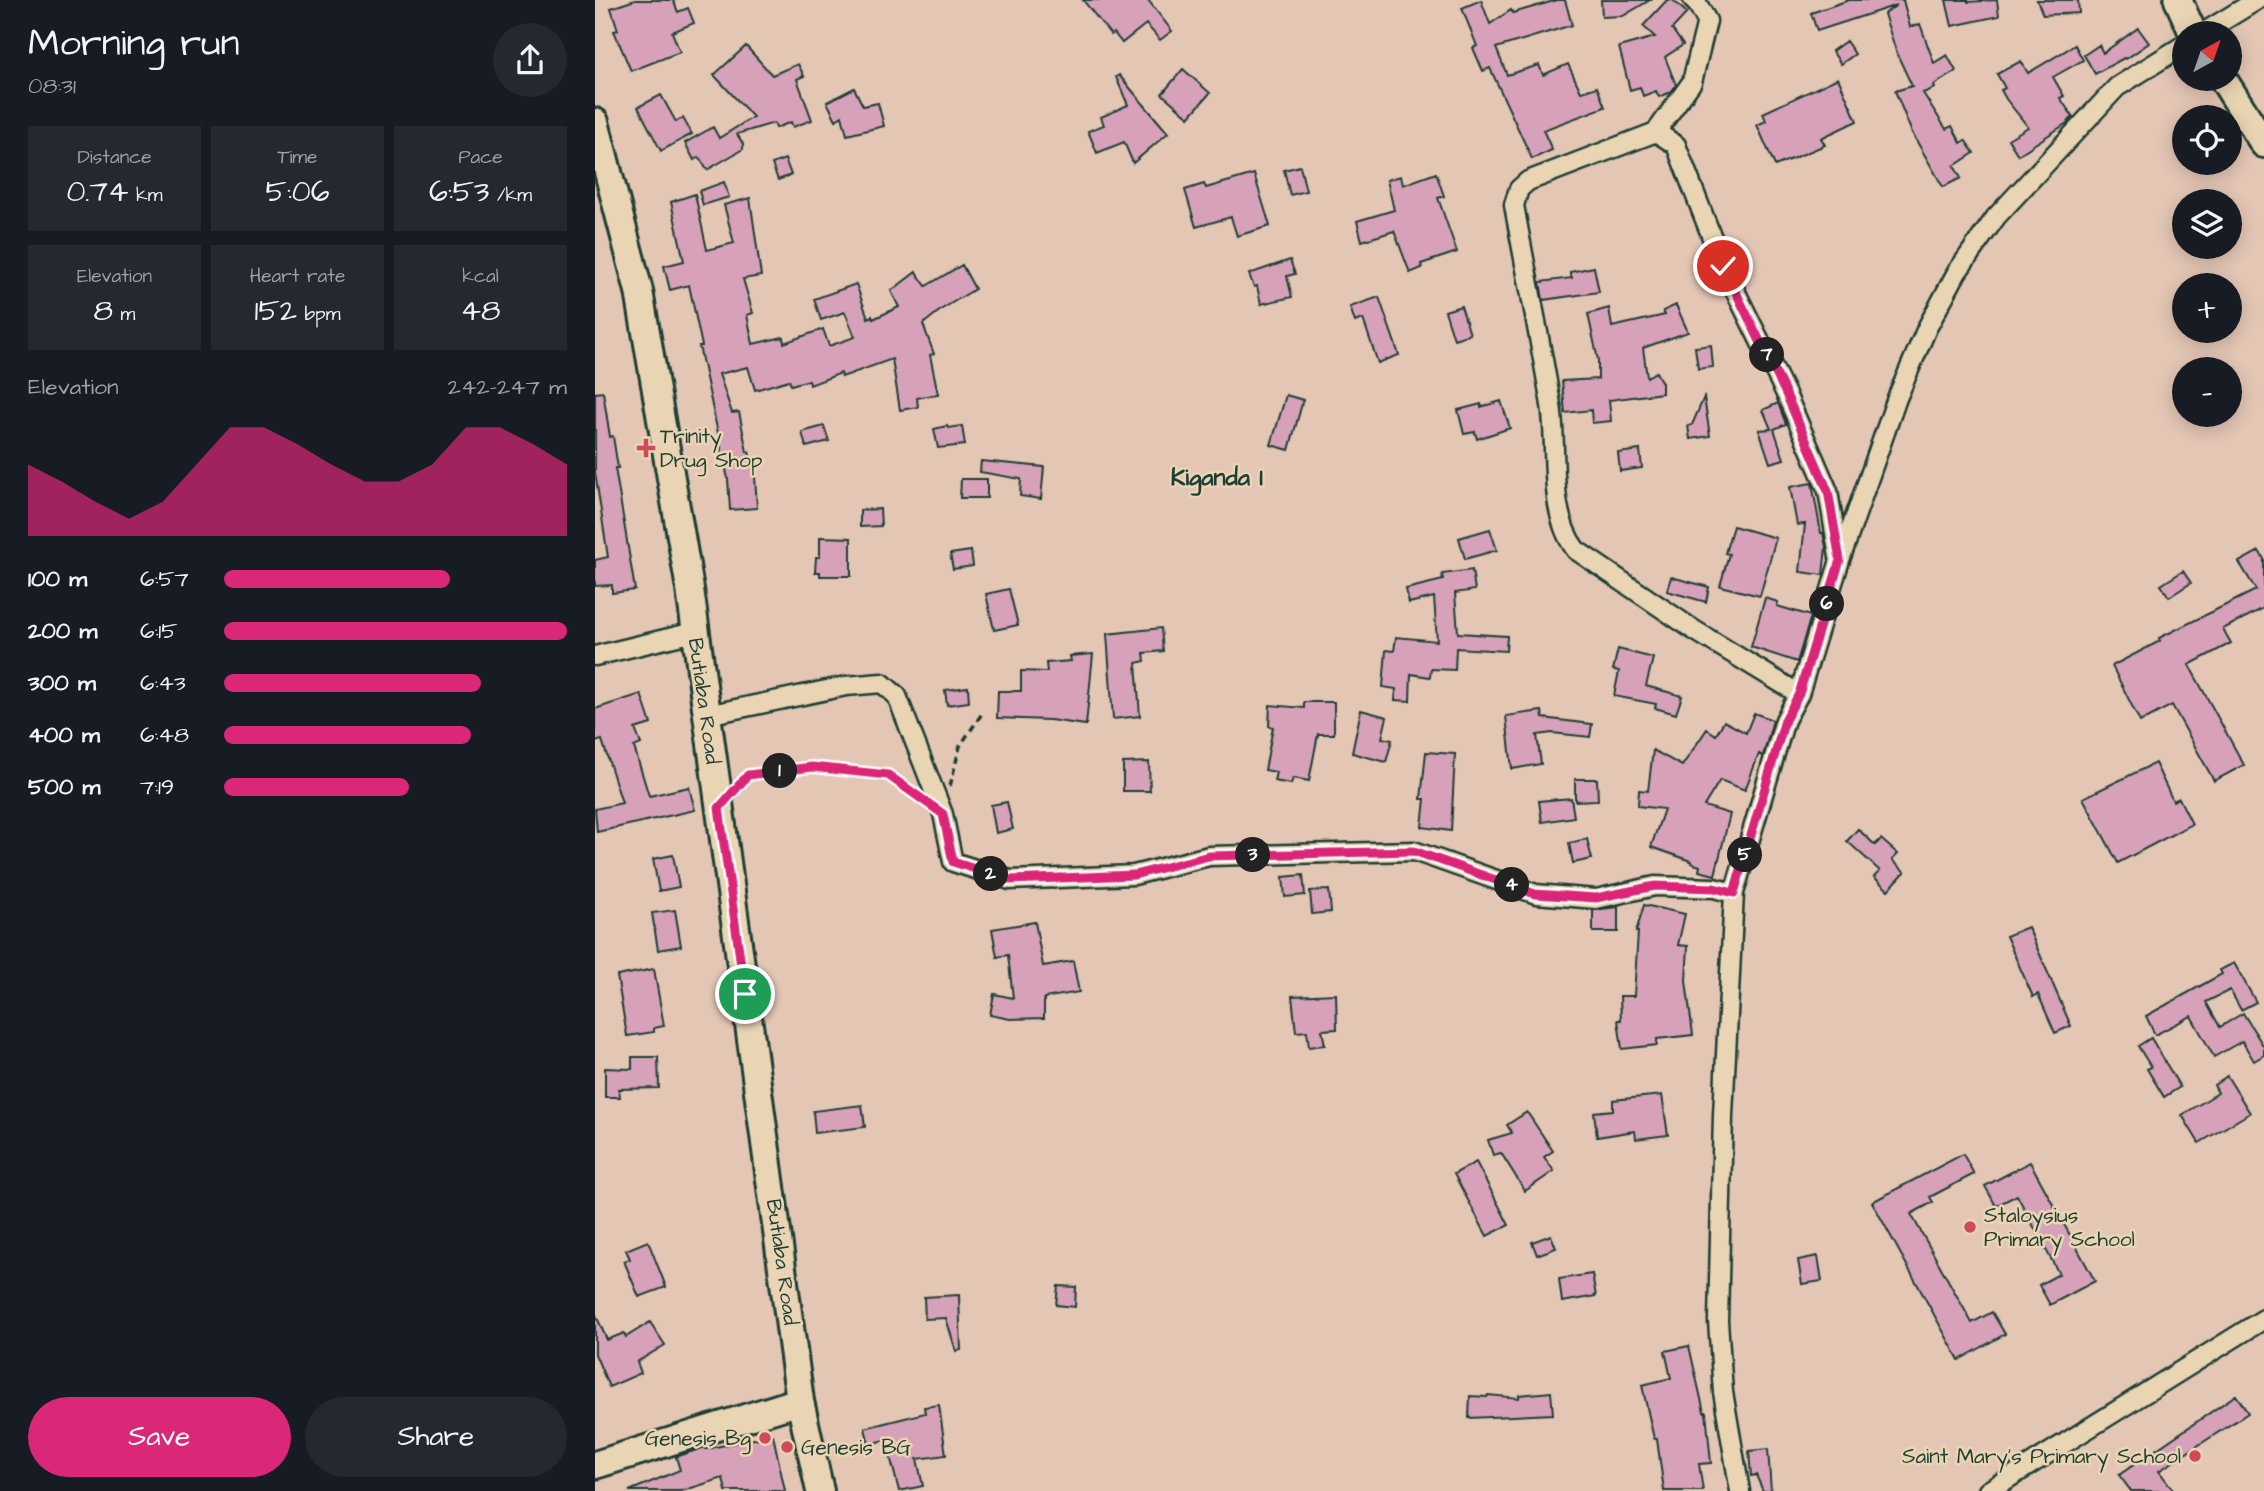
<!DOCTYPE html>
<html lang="en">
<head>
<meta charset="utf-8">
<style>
  body { margin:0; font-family:"Architects Daughter",sans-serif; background:#242831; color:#f1f3f6; height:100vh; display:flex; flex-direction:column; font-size:26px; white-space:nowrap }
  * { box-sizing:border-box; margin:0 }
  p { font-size:23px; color:#9ea1a6 }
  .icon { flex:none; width:38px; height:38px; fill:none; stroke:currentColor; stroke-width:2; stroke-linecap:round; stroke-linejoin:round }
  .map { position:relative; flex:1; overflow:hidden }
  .side { display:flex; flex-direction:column; background:#171b24; width:595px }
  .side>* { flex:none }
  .needle { width:46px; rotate:40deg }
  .fabs { position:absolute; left:1577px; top:21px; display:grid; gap:14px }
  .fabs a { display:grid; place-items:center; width:70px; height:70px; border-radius:50%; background:#171b24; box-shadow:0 4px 18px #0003; font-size:35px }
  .pin { position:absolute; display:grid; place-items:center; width:60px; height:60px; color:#fff; margin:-30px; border:4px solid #fff; border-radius:50%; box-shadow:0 2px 7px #0007 }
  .km { position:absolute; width:35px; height:35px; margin:-18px; border-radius:50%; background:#222; color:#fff; font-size:19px; line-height:35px; text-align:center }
  .round { display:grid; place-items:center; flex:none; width:74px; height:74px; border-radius:37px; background:#242831 }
  .summary { display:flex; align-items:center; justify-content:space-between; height:119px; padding:0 28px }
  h1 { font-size:38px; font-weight:600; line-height:52px }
  .metrics { display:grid; grid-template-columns:repeat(3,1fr); gap:10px; height:119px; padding:7px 28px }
  .metrics div { display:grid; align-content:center; border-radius:0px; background:#242831; text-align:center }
  .metrics b { font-size:30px; font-weight:600 }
  .metrics small { font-size:19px; font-weight:400 }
  .metrics p { font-size:19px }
  .chart { height:196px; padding:14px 28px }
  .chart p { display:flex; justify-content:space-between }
  .chart svg { width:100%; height:126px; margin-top:7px; fill:#db2777; opacity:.7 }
  .button { display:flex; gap:14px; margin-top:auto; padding:14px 28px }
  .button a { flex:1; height:80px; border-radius:42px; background:#db2777; color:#fff; font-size:28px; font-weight:600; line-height:80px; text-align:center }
  .button a+a { background:#242831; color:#f1f3f6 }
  ul { padding:0 28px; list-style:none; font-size:23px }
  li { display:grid; grid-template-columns:112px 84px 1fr; align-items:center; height:52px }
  li i { height:18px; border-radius:9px; background:#db2777 }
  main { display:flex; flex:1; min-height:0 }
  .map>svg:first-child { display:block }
</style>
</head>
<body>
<main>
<section class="side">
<div class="summary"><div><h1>Morning run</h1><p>08:31</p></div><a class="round"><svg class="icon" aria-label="share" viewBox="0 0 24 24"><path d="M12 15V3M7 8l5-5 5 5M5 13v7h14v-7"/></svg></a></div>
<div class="metrics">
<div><p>Distance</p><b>0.74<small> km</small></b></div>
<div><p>Time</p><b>5:06</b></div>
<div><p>Pace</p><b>6:53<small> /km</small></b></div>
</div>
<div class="metrics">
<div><p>Elevation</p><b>8<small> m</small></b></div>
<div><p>Heart rate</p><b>152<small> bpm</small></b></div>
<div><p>kcal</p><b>48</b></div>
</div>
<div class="chart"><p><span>Elevation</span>242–247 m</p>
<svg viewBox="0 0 160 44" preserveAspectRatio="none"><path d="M0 44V19L10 25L20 32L30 38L40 32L50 19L60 6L70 6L80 12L90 19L100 25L110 25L120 19L130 6L140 6L150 12L160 19V44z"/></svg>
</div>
<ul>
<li><b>100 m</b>6:57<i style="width:66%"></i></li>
<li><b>200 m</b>6:15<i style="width:100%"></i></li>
<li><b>300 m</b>6:43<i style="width:75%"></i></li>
<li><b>400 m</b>6:48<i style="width:72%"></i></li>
<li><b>500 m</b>7:19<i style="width:54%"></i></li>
</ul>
<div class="button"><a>Save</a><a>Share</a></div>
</section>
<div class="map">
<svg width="1669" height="1491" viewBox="0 0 1669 1491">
  <rect width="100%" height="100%" fill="#e4c6b5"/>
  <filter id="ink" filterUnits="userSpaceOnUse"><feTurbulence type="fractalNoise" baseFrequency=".0143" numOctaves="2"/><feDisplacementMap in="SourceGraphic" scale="14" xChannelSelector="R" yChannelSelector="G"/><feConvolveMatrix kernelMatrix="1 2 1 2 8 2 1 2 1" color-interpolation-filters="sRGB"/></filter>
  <g filter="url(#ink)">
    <path fill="#d7a2b9" stroke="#1f3d34" stroke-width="2" d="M40,0H78L83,12L93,8L99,23L77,32L85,52L36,71L19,31L23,30L16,8Z
      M488,0H553L577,31L565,40L551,24L527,43L519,33L516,35Z
      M886,0L895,24L916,10L918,13L962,0H970L977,25L901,48L912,75L944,65L948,75L973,64L986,92L1002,87L1010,107L948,130L957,150L937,159L895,68L888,71L878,48L882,46L867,8Z
      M1006,0H1055L1028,16L1007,17Z
      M1072,0H1078L1092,13L1077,29L1088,45L1070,57L1081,85L1076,92L1064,97L1061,91L1048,96L1045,87L1035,90L1024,47L1060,37L1048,26Z
      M1254,0H1308L1315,27L1325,24L1339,63L1352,55L1361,71L1339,85L1340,88L1328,93L1351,129L1357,126L1366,143L1370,140L1379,153L1359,166L1366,178L1348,187L1317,133L1300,91L1317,86L1302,54L1289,14L1302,5L1222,31L1216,13Z
      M1351,0H1373V2L1402,0L1404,16L1357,26Z
      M1442,0H1483L1484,13L1448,15Z
      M1543,28L1554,43L1531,59L1529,58L1500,74L1489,55L1504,45L1508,53Z
      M1251,41L1260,54L1246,64L1237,51Z
      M1480,45L1488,60L1458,77L1469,96L1465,98L1478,117L1472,123L1423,155L1413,139L1433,127L1411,99L1406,90L1410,88L1402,74L1426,61L1433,73Z
      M151,46L177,75L203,64L209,76L202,79L217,120L198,127L196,122L181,128L179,123L142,134L148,144V149L112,170L104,157L99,160L90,143L118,127L124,138L158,117L119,75Z
      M588,69L615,93L594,117L567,94Z
      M524,75L573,133L538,163L529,142L502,153L493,131L509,125L506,117L533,105L521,77Z
      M1243,78L1262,121L1226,138L1230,145L1180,166L1162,125L1171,121L1168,113Z
      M259,88L268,106L283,103L289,126L252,135L247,116L241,120L232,102Z
      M66,95L81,122L88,118L97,134L66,151L43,107Z
      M190,159L196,175L183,180L177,164Z
      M705,166L711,191L695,195L689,170Z
      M841,173L849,196L843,198L862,252L826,264L827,268L815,273L799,231L767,241L762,221L799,210L792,180L806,176L808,185Z
      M659,174L675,226L642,236L636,217L601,227L590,190L609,184L611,188Z
      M129,182L134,197L108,205L104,191Z
      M100,194L112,250L139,243L129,205L155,198L166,276L148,279L158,313L152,315L158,344L188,337L189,343L228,329L234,346L260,337L250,312L226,320L219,299L261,284L273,318L277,316L278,319L304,307L296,291L321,272L331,286L367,265L380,289L347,309L328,324L339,354L335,355L343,394L322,398L323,407L305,410L297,359L247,377L246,373L215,385L214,380L196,385L194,380L160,390L153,367L124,374L137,413L144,412L152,452H154L160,476L162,508L135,510L133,479L104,346H107L94,285L75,290L69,266L89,261L76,202Z
      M695,260L700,274L692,276L697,297L666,304L662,286L659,287L654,274Z
      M999,267L1004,292L948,300L945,282L977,278L975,272Z
      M784,297L804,355L783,363L768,319L760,322L755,307Z
      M1081,305L1093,332L1048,348L1052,377L1061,372L1067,383V393L1014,400L1016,421L997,423L996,410L970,413L967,381L1003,379V360L993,314L1014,308L1017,327L1070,315L1068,311Z
      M866,306L875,334L859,339L850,311Z
      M1116,345L1118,367L1103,369L1100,347Z
      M8,392L15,437L18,436L23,468H20L40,590L17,593V585L0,586V560L13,557L0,472V393Z
      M691,395L708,400L694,450L676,445Z
      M1109,397L1115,436L1095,439L1093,426L1097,425Z
      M906,401L915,428L882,439L880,432L869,434L863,410L886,404V407Z
      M1183,403L1191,424L1179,429L1189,459L1175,463L1164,430L1176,429L1168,410Z
      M229,426L234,441L211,447L207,432Z
      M352,426L353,428L367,426L370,445L343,448L339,429Z
      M1045,450L1047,468L1025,471L1023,453Z
      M386,461L449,467L446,499L425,496L426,479L385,472Z
      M366,479H392V498H365Z
      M1217,483L1226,533H1228L1231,547L1228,575L1205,572L1210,524L1202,525L1195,487Z
      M285,509L286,526L265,527V510Z
      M1138,526L1181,538L1165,596L1125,586L1134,554L1130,553Z
      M895,529L902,550L870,559L864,538Z
      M225,537L256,538V576H225V572H220L221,557H225Z
      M376,551L378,566L358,569L355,554Z
      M1664,551L1669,559V608L1628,629L1636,643L1594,665L1649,765L1619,781L1577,705L1545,722L1517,666L1565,641L1564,638L1661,590L1644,562Z
      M877,570L880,590L860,593L863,633L912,636L911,651L861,648L860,670L836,669L835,677L816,674L815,701L800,700L801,689L788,687L791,650L799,651L801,637L842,641L839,597L814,603L811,589L848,580L847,574Z
      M1588,571L1596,583L1574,597L1566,585Z
      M1076,577L1114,587L1111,602L1072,591Z
      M414,589L423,625L399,630L391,594Z
      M1170,598L1183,602L1182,606L1216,616L1202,662L1156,647Z
      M566,628L568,651L549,653L550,661L541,663L545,716L518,719L512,634Z
      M1023,649L1058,658L1051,686L1087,696L1081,714L1060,708L1061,704L1019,696L1024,671L1018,670Z
      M498,654L491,725L455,720L402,718L403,691H426V671L452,672L451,663L476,661L475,656Z
      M373,687L374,702L352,705L350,690Z
      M46,694L56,724L40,729L46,744L39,747L54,796L94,787L100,810L2,832L0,809L27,803L7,740L0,742V709Z
      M709,702H739V734H723L714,781L698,778L696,784L679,781L681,772L670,770L678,727L674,726L675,705L709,708Z
      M766,710L792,717L787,738L797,740L791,762L757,753Z
      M947,711L948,718L997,724L995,737L957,733L942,735L946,764L917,769L911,716Z
      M1159,713L1178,720L1168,756L1164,754L1150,790L1125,780L1109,806L1135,814L1120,875L1104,871L1105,866L1096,863V861L1056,847L1069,809L1043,806L1044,790L1053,791L1058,750L1087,766L1112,729L1121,735L1129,721L1151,733Z
      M831,752L860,754L856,831L827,827L830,799H826Z
      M554,762L555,791H528V763Z
      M1560,763L1578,801L1584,798L1597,824L1523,863L1488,798Z
      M980,779H1002L1003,800L980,801Z
      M976,798L979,817L947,822L944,801Z
      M412,802L418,829L401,833L396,805Z
      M1263,829L1280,845L1286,839L1303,854L1297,860L1310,872L1293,890L1279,877L1285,871L1252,841Z
      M992,839L997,859L978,863L974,843Z
      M78,855L84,887L64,891L58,859Z
      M708,875L710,895L690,897L688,877Z
      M734,890L736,912L717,914L715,891Z
      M1049,905L1090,914L1083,945L1093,946L1091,981L1098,1035L1062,1039V1045L1027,1049L1023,1020H1026L1025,996H1039L1043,932H1041Z
      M1023,907V932H998V910Z
      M80,910L86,946L63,950L57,913Z
      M440,922L448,966L478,961L484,992L449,998V1018L415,1019L395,1015L399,994L418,998L413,955L402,957L397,929Z
      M1433,927L1476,1026L1460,1033L1443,994L1438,997L1411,936Z
      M1639,963L1661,1002L1646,1010L1635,990L1611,1002L1625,1027L1648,1013L1669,1047V1055L1659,1061L1647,1041L1619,1057L1596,1016L1560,1035L1551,1016L1627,974L1625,970Z
      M59,969L69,1026L59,1028V1032L32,1036L22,976Z
      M741,994L742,1029L727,1030L730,1045L714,1047L712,1031L701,1032L697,996Z
      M1556,1038L1585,1087L1569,1097L1552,1069L1556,1067L1543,1046Z
      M37,1057H63L64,1088L24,1089L25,1097H10V1068L37,1069Z
      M1632,1076L1655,1113L1604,1143L1587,1115L1623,1093L1619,1085Z
      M1067,1095L1073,1135L1041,1139L1040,1131L1002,1137L999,1112L1018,1110V1100Z
      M267,1105L270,1127L220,1133L218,1111Z
      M932,1112L958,1151L949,1157L959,1171L930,1191L906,1153L898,1155L893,1140L917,1133L912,1125Z
      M1368,1154L1379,1174L1335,1197L1338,1202L1316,1214L1377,1323L1397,1312L1410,1334L1364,1360L1277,1202Z
      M881,1162L914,1225L892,1236L859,1174Z
      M1435,1162L1500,1281L1455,1305L1444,1285L1464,1274L1422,1195L1401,1206L1390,1186Z
      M956,1235L961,1248L942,1255L937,1242Z
      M53,1241L71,1287L44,1297L29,1261L35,1259L31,1250Z
      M1223,1256L1227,1281L1207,1284L1203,1260Z
      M997,1274L1001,1296L967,1302L964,1279Z
      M463,1286L481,1287L480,1307L461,1305Z
      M364,1295L366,1350L361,1351L351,1318L330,1319L329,1297Z
      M0,1313L12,1340L29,1333L31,1337L55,1322L70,1345L42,1362L46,1373L14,1387L0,1354Z
      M1094,1346L1109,1412H1111L1116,1463L1104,1464L1108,1491H1069L1062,1439H1059L1047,1385L1076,1378L1070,1351Z
      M956,1392L958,1414L874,1418L875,1396L892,1397L893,1395L924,1398V1395Z
      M1641,1395L1653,1413L1564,1471L1579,1491H1536L1524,1475Z
      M344,1405L351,1455L322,1459L328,1486L304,1491L291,1440L274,1444L270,1428L330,1413L329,1407Z
      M178,1435L190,1491H131L128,1478L87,1491H34L85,1470L81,1457L110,1447L111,1449Z
      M1173,1449L1176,1491H1168L1161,1475L1156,1476L1154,1451Z"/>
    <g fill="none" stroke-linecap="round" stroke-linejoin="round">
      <defs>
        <path id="street" d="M1608,33L1662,0
          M1061,132L1097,82L1112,21L1103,5L1098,0
          M0,656L99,632
          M1204,694L1099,630L981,550C952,512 963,451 956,405C945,338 931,272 919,205L924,189L933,181L1061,132L1081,145L1128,266L1191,394L1233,491L1244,557
          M112,715L251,686L287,683L302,696L348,814L358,862L415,880L539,875L614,856L819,851L941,894L1001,899L1060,886L1119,888L1139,893
          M1145,1491L1128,1392L1123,1321L1128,1115L1139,893L1190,720L1204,694L1245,560L1302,398L1332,328L1362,272L1401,217L1522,87L1589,45
          M1393,1491L1669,1319"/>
        <path id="secondary" d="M1583,0L1598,33
          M1628,79L1669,144
          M0,122L44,291L95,589L205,1401L225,1491
          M0,1465L205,1401"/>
      </defs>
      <use href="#street" stroke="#1f3d34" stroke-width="23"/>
      <use href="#secondary" stroke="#1f3d34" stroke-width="32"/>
      <path stroke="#1f3d34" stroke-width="3.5" stroke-dasharray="7 5" stroke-linecap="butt" d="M144,785L153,774L217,767L248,769L293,775L323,796
        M355,786L365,746L388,712"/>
      <use href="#street" stroke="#e9d5b3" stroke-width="18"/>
      <use href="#secondary" stroke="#e9d5b3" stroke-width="26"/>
    </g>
  </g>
  <g fill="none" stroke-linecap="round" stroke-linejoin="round" filter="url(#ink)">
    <defs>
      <path id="route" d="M150,994L124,808L153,775L217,767L293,775L348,814L358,862L415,880L539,875L614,856L819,851L940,894L1001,898L1060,886L1119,888L1139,893L1190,720L1204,694L1245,560L1233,491L1191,394L1128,266"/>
    </defs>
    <use href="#route" stroke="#fff" stroke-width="14"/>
    <use href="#route" stroke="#db2777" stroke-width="9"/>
  </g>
  <g fill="#d1495b" stroke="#e9d5b3" stroke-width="2.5">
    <path d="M47.5 437.5h7v7h7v7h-7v7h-7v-7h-7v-7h7z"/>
    <circle cx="1375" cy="1227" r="7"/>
    <circle cx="170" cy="1438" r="7"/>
    <circle cx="192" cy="1447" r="7"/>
    <circle cx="1600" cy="1456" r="7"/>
  </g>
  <g text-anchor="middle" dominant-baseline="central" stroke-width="5" stroke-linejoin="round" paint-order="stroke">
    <g font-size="21" fill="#1f3d34" stroke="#e9d5b3" text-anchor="start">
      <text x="65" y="436">Trinity<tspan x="65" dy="24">Drug Shop</tspan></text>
      <text x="1389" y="1215">Staloysius<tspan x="1389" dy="24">Primary School</tspan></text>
      <text x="156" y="1438" text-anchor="end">Genesis Bg</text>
      <text x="206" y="1447">Genesis BG</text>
      <text x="1586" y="1456" text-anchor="end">Saint Mary's Primary School</text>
    </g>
    <g font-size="21" fill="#1f3d34" stroke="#e9d5b3">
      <text transform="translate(109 701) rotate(82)">Butiaba Road</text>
      <text transform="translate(187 1262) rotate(82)">Butiaba Road</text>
    </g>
    <g font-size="24" font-weight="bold" fill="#1f3d34" stroke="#e9d5b3">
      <text x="622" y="478">Kiganda I</text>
    </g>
  </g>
</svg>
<div class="fabs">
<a><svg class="needle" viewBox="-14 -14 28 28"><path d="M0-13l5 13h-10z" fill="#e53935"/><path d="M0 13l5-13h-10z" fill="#9ea1a6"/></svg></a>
<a><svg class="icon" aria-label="locate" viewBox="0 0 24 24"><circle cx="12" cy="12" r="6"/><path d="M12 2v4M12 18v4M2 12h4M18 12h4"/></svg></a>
<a><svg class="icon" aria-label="layers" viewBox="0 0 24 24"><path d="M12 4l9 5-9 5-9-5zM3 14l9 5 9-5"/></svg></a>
<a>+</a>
<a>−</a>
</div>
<div class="pin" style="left:150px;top:994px;background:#1e9e55"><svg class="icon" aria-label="arrive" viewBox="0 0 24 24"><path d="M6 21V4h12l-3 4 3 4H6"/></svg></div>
<div class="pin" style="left:1128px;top:266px;background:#d93025"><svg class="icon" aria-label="check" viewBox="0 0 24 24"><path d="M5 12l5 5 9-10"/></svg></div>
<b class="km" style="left:185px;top:771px">1</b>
<b class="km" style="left:396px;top:874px">2</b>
<b class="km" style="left:658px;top:855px">3</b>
<b class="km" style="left:917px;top:885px">4</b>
<b class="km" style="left:1150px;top:855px">5</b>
<b class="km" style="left:1232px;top:604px">6</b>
<b class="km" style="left:1172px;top:355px">7</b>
</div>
</main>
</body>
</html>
